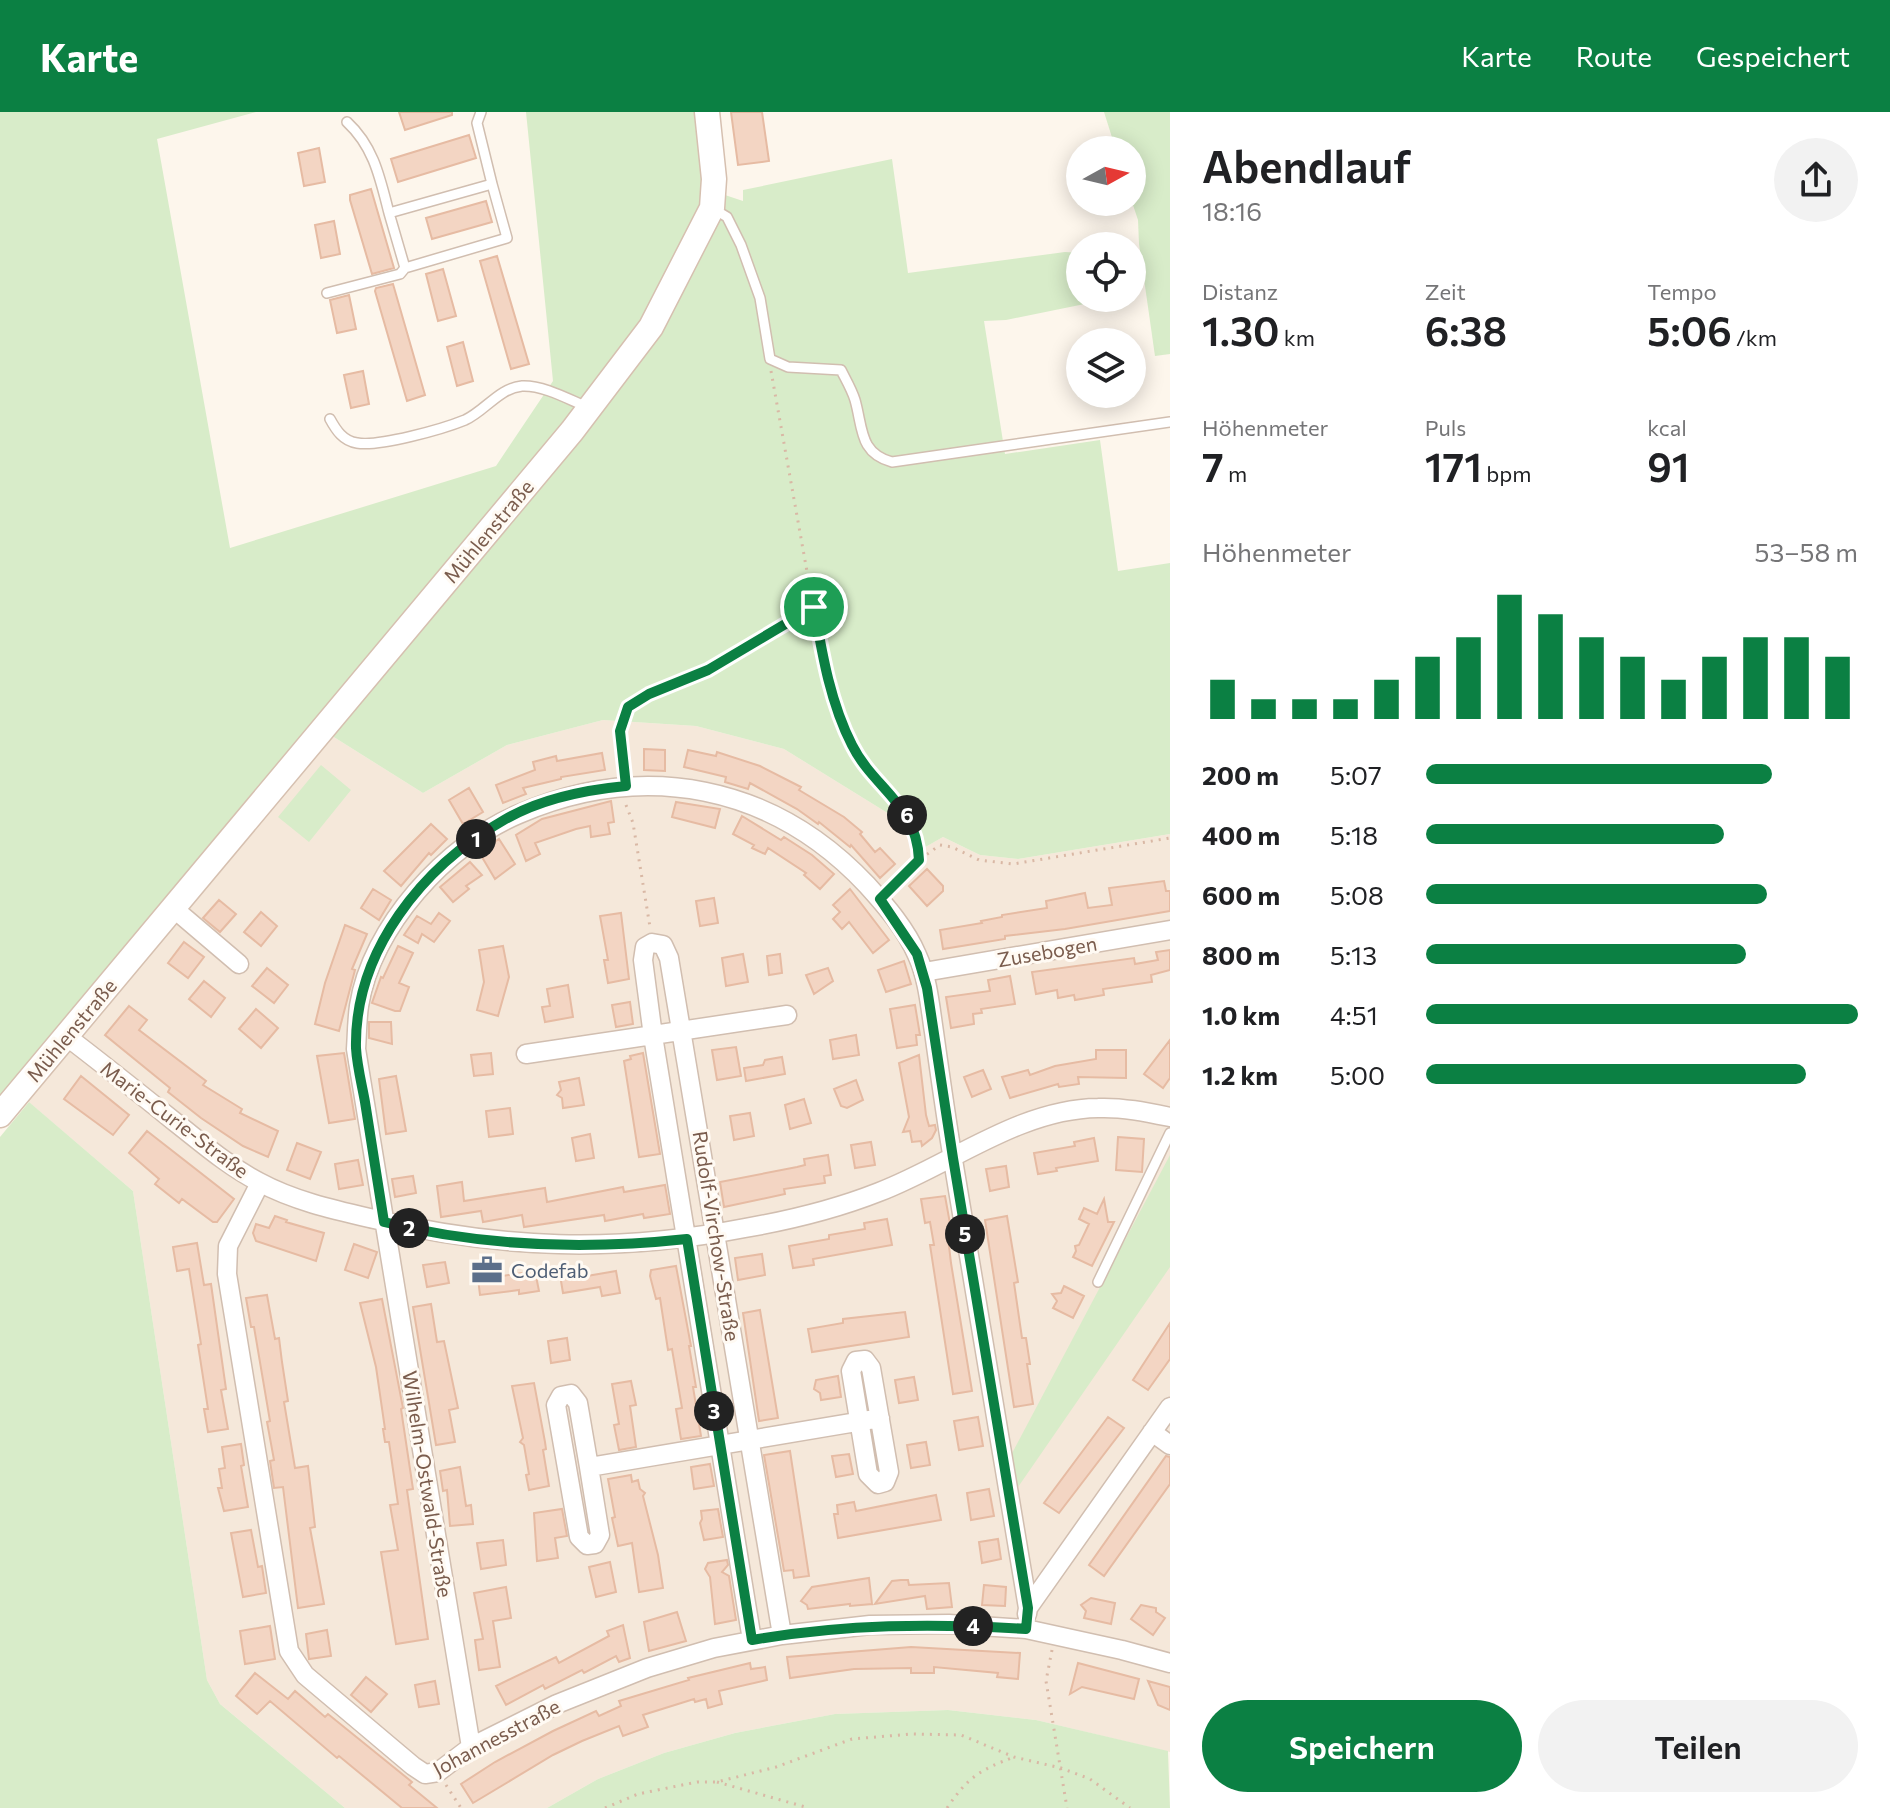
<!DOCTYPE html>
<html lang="de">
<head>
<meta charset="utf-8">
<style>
  body { margin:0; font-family:Commissioner,sans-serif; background:#f2f2f2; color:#202124; height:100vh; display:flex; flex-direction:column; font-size:30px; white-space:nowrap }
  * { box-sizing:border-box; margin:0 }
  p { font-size:26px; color:#757577 }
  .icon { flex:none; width:44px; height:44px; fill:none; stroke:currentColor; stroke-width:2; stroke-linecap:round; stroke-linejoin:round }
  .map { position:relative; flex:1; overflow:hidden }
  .side { display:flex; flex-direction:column; background:#fff; width:720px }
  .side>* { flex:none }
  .needle { width:52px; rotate:82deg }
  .tools { position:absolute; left:1066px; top:24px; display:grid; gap:16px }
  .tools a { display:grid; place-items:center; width:80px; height:80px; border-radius:50%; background:#fff; box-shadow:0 4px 20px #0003; font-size:40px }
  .pin { position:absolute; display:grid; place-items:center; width:68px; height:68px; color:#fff; margin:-34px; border:4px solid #fff; border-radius:50%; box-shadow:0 2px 8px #0007 }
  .km { position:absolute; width:40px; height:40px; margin:-20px; border-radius:50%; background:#222; color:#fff; font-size:22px; line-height:40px; text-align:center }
  .round { display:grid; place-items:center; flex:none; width:84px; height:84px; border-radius:42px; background:#f2f2f2 }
  .overview { display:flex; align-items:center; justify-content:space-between; height:136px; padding:0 32px }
  h1 { font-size:44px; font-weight:600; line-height:60px }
  .metrics { display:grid; grid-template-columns:repeat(3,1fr); gap:12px; height:136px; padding:8px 32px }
  .metrics div { display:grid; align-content:center }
  .metrics b { font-size:40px; font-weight:600 }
  .metrics small { font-size:22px; font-weight:400 }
  .metrics p { font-size:22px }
  .chart { height:224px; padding:16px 32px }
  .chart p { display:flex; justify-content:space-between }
  .chart svg { width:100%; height:144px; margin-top:8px; stroke:#0b8043; stroke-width:6 }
  .button { display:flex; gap:16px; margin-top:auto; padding:16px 32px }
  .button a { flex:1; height:92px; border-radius:48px; background:#0b8043; color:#fff; font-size:32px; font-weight:600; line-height:92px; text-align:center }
  .button a+a { background:#f2f2f2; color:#202124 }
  ul { padding:0 32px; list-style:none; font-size:26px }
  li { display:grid; grid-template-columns:128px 96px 1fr; align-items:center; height:60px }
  li i { height:20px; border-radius:10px; background:#0b8043 }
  header { display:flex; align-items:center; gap:48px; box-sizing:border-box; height:112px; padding:0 40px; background:#0b8043; color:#fff }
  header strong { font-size:38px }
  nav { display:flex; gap:44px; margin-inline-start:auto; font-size:28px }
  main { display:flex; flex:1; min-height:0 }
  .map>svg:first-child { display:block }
</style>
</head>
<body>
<header>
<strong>Karte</strong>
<nav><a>Karte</a><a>Route</a><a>Gespeichert</a></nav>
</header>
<main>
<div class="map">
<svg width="1170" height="1696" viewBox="0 0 1170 1696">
  <rect width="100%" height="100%" fill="#fdf6ec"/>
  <path fill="#f5e8da" d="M603,608L696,614L784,637L894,705L922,737L943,725L980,743L1018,747L1170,722V1640L1036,1608L948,1598L835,1602L735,1621L664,1641L598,1667L547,1696H345L220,1592L207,1568L133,1079L24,986L329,622L423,681L507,633Z"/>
  <path fill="#d8ecc9" d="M0,0H256L157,27L230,436L496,354L553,269L526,0H700L706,54L703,96L647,205L589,284L0,991Z
    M1104,0H1170V242L1155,244L1139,132L1138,108L1132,90V38H1116Z
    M892,47L908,161L1065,140L1080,141V186H1114L1006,208L984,209L1005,342L1100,328L1118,459L1170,451V722L1018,747L980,743L943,725L922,737L894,705L784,637L696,614L603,608L507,633L423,681L329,622L649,234L722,82L743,89V78Z
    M321,653L351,678L309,730L278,705Z
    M29,990L133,1079L207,1568L220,1592L345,1696H0V1025Z
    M1170,1043V1155L1016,1378L1010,1345Z
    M948,1598L1036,1608L1168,1639L1170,1696H547L598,1667L664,1641L735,1621L835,1602Z"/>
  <path fill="#f3d5c3" stroke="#e6bba3" stroke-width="2" d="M399,0H452V3L405,18Z
    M731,0H762L769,49L738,53Z
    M469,23L476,46L398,70L391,47Z
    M319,36L325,70L304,74L298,41Z
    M371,77L394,156L372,162L350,88V83Z
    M486,89L492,110L432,127L426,106Z
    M334,109L340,142L321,146L315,113Z
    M497,144L529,252L511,257L480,149Z
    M443,157L456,204L438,209L426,162Z
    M393,172L425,283L407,289L375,179L376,176Z
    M349,183L356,217L337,221L330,188Z
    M463,230L473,269L457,274L447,235Z
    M363,259L369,292L351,296L344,263Z
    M644,637L665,638V659L644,658Z
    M688,638L716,644L717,640L760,654L801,675L799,678L844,705L862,720L860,722L875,740L880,736L895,752L880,766L851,733L850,735L819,710L818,712L797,697L750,671L748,677L725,670L726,665L684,655Z
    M602,641L605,658L561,665V667L523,676L526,682L503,691L496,673L535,658L533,650L556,644L557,649Z
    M469,676L483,700L463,712L449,688Z
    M611,689L614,710L608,711L610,722L591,725L590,714L576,717L535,731L540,742L526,749L516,723L542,707Z
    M676,690L720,697L715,716L672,705Z
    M742,704L781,728L784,725L812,743L834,762L820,777L804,763L806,761L768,736L765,742L752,736L754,733L733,722Z
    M431,712L447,727L431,743L429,741L401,774L384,759Z
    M499,727L515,752L495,767L479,740Z
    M470,750L482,763L466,774L469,777L453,790L440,775Z
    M927,757L943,774V779L927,794L909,774Z
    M1164,769L1166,779H1170V799L1065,817L1005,824V827L943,837L940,818L982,811L981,809L1002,805V803L1047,796L1046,789L1085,781L1088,796L1112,793L1109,776Z
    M373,777L391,788L379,808L361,796Z
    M850,777L889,828L873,841L849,810L842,817L833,807L840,800L833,793Z
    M714,786L718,811L700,814L696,789Z
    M219,788L236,802L220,820L203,806Z
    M261,800L277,814L261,834L244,820Z
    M439,801L450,809L434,830L422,822L418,831L404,823L417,804L431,812Z
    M621,801L629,867L608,871L604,848H608L600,804Z
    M345,813L367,822L352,857L355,858L339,919L315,912L325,871Z
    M184,830L204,845L188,866L168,851Z
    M398,834L413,841L399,871L409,875L400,899H395L372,891L381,865L383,866Z
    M503,834L509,865L498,904L477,898L484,870L479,838Z
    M1170,838V858L1151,863L1152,870L1103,877L1104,883L1075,888L1074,883L1058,886L1057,878L1036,882L1032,860L1134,846L1135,852L1158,848L1156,840Z
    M743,842L748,870L726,874L722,846Z
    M780,842L782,861L769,863L767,844Z
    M904,849L911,872L886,880L878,858Z
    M267,856L288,873L274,891L252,874Z
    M828,856L833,869L814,882L806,863Z
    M1010,864L1015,892L981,897L982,901L973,902L974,912L951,916L946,885L990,879L988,868Z
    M204,869L225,886L211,905L189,887Z
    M568,873L573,905L545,910L542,895L550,894L547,877Z
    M630,890L633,912L616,915L612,893Z
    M915,893L920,923H916L917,933L897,936L890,897Z
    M129,894L147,908L139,918L206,969L203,973L242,997L240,1001L278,1019L268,1045L243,1034L201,1006L168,980L170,976L105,923Z
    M256,897L278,916L261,936L239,917Z
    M369,910H391L392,932L369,926Z
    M856,923L859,943L833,947L830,928Z
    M1170,928V966L1163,976L1144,962Z
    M736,935L741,964L717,968L712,938Z
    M1096,938H1126V966L1078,965L1079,972L1059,975L1058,972L1010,986L1002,965L1028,958L1030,963L1055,954L1096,947Z
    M344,941L355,1007L329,1011L317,944Z
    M491,941L493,962L474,964L471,943Z
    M643,941L660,1042L639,1045L624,949L631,947L630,944Z
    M919,943L926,1003L929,1014L935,1013L936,1018L932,1026L922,1034L921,1029L912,1030L910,1019L903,1020L909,1005L899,951Z
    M782,945L785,962L746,969L744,956L763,953L765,948Z
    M983,958L991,977L972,985L964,965Z
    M81,964L129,1003L113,1023L64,987Z
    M396,964L406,1019L386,1022L379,967Z
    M579,966L584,993L563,996L562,986L557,983L561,978L559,970Z
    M856,968L863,988L847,996L841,994L834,977Z
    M804,987L811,1011L790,1017L785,993Z
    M510,996L513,1022L489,1025L486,999Z
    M750,1001L754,1024L734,1028L730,1004Z
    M147,1019L234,1087L217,1110H213L182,1087L179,1091L155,1072L159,1067L129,1041Z
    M590,1022L594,1046L576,1049L572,1026Z
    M1118,1025L1144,1027L1142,1060L1116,1058Z
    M1094,1026L1098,1049L1056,1056L1057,1059L1038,1062L1034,1041L1075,1034L1074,1030Z
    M871,1030L875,1053L855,1056L851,1033Z
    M297,1031L321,1040L310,1067L287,1058Z
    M828,1043L831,1063L824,1064L825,1071L784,1077L785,1082L724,1095L720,1070L797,1055L805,1053L804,1047Z
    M358,1048L363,1073L339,1077L335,1052Z
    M1006,1054L1009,1075L990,1079L986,1057Z
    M413,1064L416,1081L395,1085L392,1067Z
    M462,1070L464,1089L545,1076L547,1090L623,1075L624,1080L665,1073L670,1102L644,1106L643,1102L605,1109L604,1103L524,1115L522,1103L483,1110L481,1099L441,1105L437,1074Z
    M945,1084L951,1117H947L951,1151L972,1279L953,1282L930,1133H934L930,1110L925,1111L921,1087Z
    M1104,1087L1108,1110H1114L1092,1154L1073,1145L1076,1139L1075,1134L1079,1133L1089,1112L1079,1107L1084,1096L1097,1102Z
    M275,1104L287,1108L286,1110L324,1121L316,1149L256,1129L253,1121L256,1112L269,1116Z
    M1007,1104L1018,1170L1014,1171L1022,1226H1026L1030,1252H1027L1033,1292L1014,1295L985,1108Z
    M887,1107L892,1133L813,1147L814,1153L793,1156L789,1134L829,1127V1123L865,1117L864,1111Z
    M197,1131L204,1173L211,1172L226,1277L221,1278L228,1317L208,1320L204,1297H208L198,1233L201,1232L189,1157L177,1159L173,1135Z
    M354,1132L377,1140L368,1166L345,1158Z
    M762,1142L765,1163L738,1168L735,1146Z
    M445,1150L449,1171L427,1175L423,1153Z
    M676,1154L691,1234H689L696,1275H693L701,1324L681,1327L676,1297L682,1296L672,1237L668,1238L660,1186L656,1187L650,1164L651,1158Z
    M495,1155L496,1165L535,1159L539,1179L519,1182V1178L480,1183L477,1158Z
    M581,1159V1165L616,1159L620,1181L602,1184L600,1175L563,1181L560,1163Z
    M1064,1174L1084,1184L1073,1206L1053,1196L1057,1189L1052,1182L1061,1181Z
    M267,1183L275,1227L279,1226L282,1250L288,1289L284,1290L295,1356L308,1354L315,1415L310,1416L324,1492L298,1496L283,1375L274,1376L270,1349L274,1348L267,1310L270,1309L254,1215H251L246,1186Z
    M382,1187L403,1296L401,1297L413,1377L407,1378L428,1527L396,1532L381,1440L398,1438L390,1393L398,1392L389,1330H385L383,1317H385L376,1255L360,1191Z
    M431,1192L437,1230L444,1229L458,1296L449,1298L455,1330L436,1333L413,1195Z
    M760,1198L778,1306L759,1309L743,1201Z
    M905,1200L909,1225L812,1240L808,1217L843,1211V1207Z
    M1170,1211V1247L1148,1278L1133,1268Z
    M567,1226L570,1248L551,1251L548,1229Z
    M838,1264L841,1285L821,1288L820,1281L814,1277L816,1268Z
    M914,1265L918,1288L899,1291L895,1268Z
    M631,1269L636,1293L630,1294L636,1335L619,1338L614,1313L619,1312L612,1272Z
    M534,1271L545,1330L546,1337L543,1338L549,1374L529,1378L526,1363L529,1362L524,1333L520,1330L523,1326L512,1274Z
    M978,1305L983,1334L959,1338L954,1309Z
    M1108,1305L1124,1316L1059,1401L1044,1391Z
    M926,1330L930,1353L911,1356L907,1333Z
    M241,1332L244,1353L241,1354L248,1395L224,1399L218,1376H222L219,1357L225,1356L222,1335Z
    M790,1339L809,1464L794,1466L793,1458L784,1459L764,1343Z
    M849,1342L853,1362L836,1365L832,1344Z
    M1166,1344L1170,1345V1372L1104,1464L1089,1453Z
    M710,1352L714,1374L694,1377L691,1355Z
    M460,1355L466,1394L471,1393L473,1412L450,1414L447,1378L443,1379L440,1359Z
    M631,1363L632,1370L638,1368L640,1377L645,1381L643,1384L658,1443L663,1476L639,1480L632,1431L618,1434L612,1406L615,1405L608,1367Z
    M989,1377L994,1404L971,1408L967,1381Z
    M936,1383L941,1408L838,1426L834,1402H838L837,1393L854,1390L856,1399Z
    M562,1397L567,1424L555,1426L558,1446L537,1449L534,1401Z
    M718,1397L723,1425L704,1428L700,1411L702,1407L701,1399Z
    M251,1418L258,1455L262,1454L266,1481L243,1485L231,1421Z
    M998,1427L1001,1447L982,1451L979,1430Z
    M503,1428L506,1453L481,1457L477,1431Z
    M727,1448L728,1453L722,1460L729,1464L736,1508L715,1512L710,1465L705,1457L708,1451Z
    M610,1450L616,1480L596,1485L589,1455Z
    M869,1466L872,1492L850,1494V1492L808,1497L807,1493L801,1489L812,1475Z
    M901,1468H908L909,1473L949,1471L952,1495L927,1497L925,1484L875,1492L892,1469Z
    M984,1473L1006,1475L1005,1494L982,1493Z
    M506,1475L511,1506L493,1509L500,1555L479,1558L475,1528L483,1527L474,1481Z
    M1091,1486L1115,1491L1111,1512L1084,1506L1086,1499L1081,1493Z
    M1141,1493L1156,1496V1500L1165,1506L1153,1523L1131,1507Z
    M677,1500L686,1529L649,1539L644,1510Z
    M623,1513L630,1546L619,1550L616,1544L584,1561L582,1558L545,1577L543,1573L506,1593L496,1574L556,1545L559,1551L609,1524L607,1519Z
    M270,1514L275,1547L245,1552L240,1519Z
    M327,1518L331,1544L309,1547L306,1522Z
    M911,1535L1020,1541L1018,1567L997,1565L998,1561L934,1555V1561H911V1556L854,1557L790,1566L787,1545Z
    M750,1551L751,1557L765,1555L767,1568L719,1579L722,1592L708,1596L706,1587L695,1590L694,1587L643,1603L648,1615L623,1624L619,1614L582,1629L553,1643L473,1691L461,1672L495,1650L553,1619L596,1599L599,1604L621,1594L619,1589L689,1568L688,1566Z
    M1078,1551L1139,1567L1134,1587L1082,1575L1070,1582Z
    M255,1561L288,1587L295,1579L325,1605L328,1602L412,1670L409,1673L437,1696H402L339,1644L337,1646L270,1589L257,1602L236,1584Z
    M366,1565L387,1582L371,1600L351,1583Z
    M435,1569L439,1592L419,1595L415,1573Z
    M1148,1569L1170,1575V1598L1158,1593Z"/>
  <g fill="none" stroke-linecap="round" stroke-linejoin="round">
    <defs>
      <path id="lane" d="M481,0L477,11L492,72L389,101L405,156L507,126L492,72
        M347,10C374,35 380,66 389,101
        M712,96L727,105L741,133L760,186L770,247L788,255L841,258C846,268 852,278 855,288C863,316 859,341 892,350L1170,310
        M327,181L400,162L405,156
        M330,307C336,318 343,329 357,331C379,335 443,317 465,308C485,299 499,276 522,274C543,273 568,287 587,295
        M1098,1170L1170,1021"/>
      <path id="street" d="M172,795L239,852
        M924,860L1170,818
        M66,924C103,952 139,981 175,1010C202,1031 228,1054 259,1070C294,1089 335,1098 374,1107C501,1137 616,1141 745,1116C791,1108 836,1097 879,1080C950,1053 1019,997 1098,996C1122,995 1146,1000 1170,1005
        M526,942L787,903
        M260,1071L228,1134L227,1162L289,1539L305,1563L413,1654L425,1662L438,1660L471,1635L557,1592L647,1556L714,1536L782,1523L870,1513L949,1512L1026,1517L1122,1538L1170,1551
        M865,1248L871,1256L889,1360L885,1370L878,1372L868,1362L851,1259L856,1249Z
        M1152,1320L1170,1333
        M589,1355L600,1423L595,1432L587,1433L579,1425L556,1293L561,1284L571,1282L578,1291L589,1355L880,1306
        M1027,1502L1028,1496L1170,1295
        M752,1528L653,924L643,848L645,835L652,831L663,833L669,846L782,1523
        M471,1635L356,937C357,923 357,908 359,894C371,815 447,732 519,702C645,648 773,673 867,773C886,794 906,817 917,843C928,867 930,894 934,920C940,963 946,1006 953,1048C977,1198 1003,1347 1028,1496"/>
      <path id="secondary" d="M0,1003L572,319L651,215L712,96L714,67L707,0"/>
    </defs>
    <use href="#lane" stroke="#d1beb0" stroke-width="12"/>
    <use href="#street" stroke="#d1beb0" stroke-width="21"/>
    <use href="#secondary" stroke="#d6c0b0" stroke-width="27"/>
    <path stroke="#d9b8a5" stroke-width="3" stroke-dasharray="2 6" stroke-linecap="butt" d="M771,259L820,532L837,596L859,647L905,700L918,738L919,748
      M624,659C622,639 613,609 629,594C649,575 683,570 707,558C743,541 780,519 813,495
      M626,693L633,711L650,815
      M892,775L919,748L940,733L952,735L979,748L1013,752L1170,726
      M1052,1538L1046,1569L1067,1696
      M717,1670L809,1696
      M446,1673L461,1696
      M605,1696L638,1682L697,1670H717L776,1655L852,1627L912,1622L961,1623L1014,1645L1061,1656L1090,1667L1130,1696
      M947,1696C968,1665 980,1658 1014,1645"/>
    <use href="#lane" stroke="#fff" stroke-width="9"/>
    <use href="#street" stroke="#fff" stroke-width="18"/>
    <use href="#secondary" stroke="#fff" stroke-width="24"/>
  </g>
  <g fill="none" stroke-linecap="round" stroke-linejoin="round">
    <defs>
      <path id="route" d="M814,495C822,541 830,590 852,633C874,677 917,692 919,748L880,787L917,842L927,876L953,1046L1028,1496L1026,1517C933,1511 844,1512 752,1528L687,1127C584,1138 484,1135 384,1110C378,1070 371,1030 365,990C362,973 357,954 356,936C354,839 423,754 504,708C540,687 584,678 626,674L620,619L628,595L649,582L708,558Z"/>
    </defs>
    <use href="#route" stroke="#fff" stroke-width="16"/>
    <use href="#route" stroke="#0b8043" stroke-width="10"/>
  </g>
  <defs>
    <symbol id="office-bare" viewBox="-9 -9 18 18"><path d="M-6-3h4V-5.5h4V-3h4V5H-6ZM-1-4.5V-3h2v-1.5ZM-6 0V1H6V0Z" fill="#5c6f8a" stroke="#fffaf3" stroke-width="2.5" paint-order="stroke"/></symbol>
  </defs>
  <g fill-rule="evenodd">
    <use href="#office-bare" x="465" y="1136" width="44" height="44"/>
  </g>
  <g text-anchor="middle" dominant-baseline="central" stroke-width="6" stroke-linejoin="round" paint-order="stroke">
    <g font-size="20" fill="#7a5c4d" stroke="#fffaf3">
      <text transform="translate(488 419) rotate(-50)">Mühlenstraße</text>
      <text transform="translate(1047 839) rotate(-10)">Zusebogen</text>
      <text transform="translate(71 918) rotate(-50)">Mühlenstraße</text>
      <text transform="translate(175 1007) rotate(37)">Marie-Curie-Straße</text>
      <text transform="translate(717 1124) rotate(81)">Rudolf-Virchow-Straße</text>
      <text transform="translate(428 1372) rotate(81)">Wilhelm-Ostwald-Straße</text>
      <text transform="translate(496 1625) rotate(-28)">Johannesstraße</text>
    </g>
    <g font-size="20" fill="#4e5e75" stroke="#fffaf3" text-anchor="start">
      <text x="511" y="1158">Codefab</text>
    </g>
  </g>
</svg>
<div class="tools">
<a><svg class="needle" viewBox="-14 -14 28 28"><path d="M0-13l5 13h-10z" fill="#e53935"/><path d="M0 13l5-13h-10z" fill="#757577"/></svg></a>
<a><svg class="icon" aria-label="locate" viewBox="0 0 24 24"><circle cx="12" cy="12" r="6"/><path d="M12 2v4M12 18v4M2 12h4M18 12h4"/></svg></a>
<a><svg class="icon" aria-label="layers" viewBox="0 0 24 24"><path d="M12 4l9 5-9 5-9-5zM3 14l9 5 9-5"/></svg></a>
</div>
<div class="pin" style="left:814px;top:495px;background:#1e9e55"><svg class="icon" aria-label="arrive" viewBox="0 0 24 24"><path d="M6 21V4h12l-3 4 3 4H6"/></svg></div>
<b class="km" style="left:476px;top:727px">1</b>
<b class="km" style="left:409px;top:1116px">2</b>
<b class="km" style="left:714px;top:1299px">3</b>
<b class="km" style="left:973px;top:1514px">4</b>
<b class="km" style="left:965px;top:1122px">5</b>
<b class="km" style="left:907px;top:703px">6</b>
</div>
<section class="side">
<div class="overview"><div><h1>Abendlauf</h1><p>18:16</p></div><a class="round"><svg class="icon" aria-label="share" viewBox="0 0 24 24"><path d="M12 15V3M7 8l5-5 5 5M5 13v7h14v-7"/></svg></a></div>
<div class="metrics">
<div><p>Distanz</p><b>1.30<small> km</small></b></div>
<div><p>Zeit</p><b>6:38</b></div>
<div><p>Tempo</p><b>5:06<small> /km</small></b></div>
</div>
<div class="metrics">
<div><p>Höhenmeter</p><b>7<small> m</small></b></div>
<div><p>Puls</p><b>171<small> bpm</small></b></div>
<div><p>kcal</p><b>91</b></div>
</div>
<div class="chart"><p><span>Höhenmeter</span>53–58 m</p>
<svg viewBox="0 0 160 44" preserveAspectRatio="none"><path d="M5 44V32M15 44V38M25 44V38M35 44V38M45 44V32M55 44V25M65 44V19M75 44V6M85 44V12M95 44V19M105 44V25M115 44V32M125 44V25M135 44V19M145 44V19M155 44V25"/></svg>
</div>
<ul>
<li><b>200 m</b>5:07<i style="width:80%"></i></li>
<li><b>400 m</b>5:18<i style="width:69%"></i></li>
<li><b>600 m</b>5:08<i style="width:79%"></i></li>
<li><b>800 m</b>5:13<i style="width:74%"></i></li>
<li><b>1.0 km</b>4:51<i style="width:100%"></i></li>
<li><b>1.2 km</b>5:00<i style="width:88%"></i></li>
</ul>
<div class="button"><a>Speichern</a><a>Teilen</a></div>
</section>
</main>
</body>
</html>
